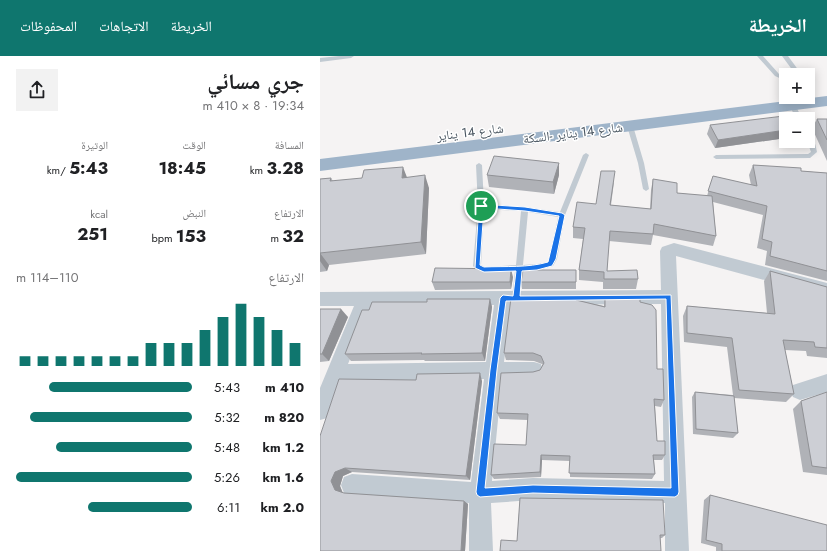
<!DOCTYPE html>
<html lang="ar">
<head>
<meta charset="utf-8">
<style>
  body { margin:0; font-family:Jost,"Noto Naskh Arabic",sans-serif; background:#f2f2f2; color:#202124; direction:rtl; height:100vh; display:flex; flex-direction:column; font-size:15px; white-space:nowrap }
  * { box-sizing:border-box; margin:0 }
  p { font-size:13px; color:#757577 }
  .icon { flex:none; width:22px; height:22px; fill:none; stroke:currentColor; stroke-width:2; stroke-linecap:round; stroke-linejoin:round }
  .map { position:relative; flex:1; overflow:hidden; direction:ltr }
  .sheet { display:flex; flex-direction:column; background:#fff; width:320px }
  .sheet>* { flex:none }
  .controls { position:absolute; left:459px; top:12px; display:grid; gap:8px }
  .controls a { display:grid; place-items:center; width:36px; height:36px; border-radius:0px; background:#fff; box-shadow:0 2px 10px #0003; font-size:20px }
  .pin { position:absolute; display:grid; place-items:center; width:34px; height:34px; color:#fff; margin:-17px; border:2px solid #fff; border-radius:50%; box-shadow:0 1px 4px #0007 }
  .round { display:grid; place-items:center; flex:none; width:42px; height:42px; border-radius:0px; background:#f2f2f2 }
  .head { display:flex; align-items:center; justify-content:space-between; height:68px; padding:0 16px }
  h1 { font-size:22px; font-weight:700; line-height:30px }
  .metrics { display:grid; grid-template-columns:repeat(3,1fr); gap:6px; height:68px; padding:4px 16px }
  .metrics div { display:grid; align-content:center }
  .metrics b { font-size:17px; font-weight:700 }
  .metrics small { font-size:11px; font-weight:400 }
  .metrics p { font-size:11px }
  .chart { height:112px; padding:8px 16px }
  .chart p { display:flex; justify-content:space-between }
  .chart svg { width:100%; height:72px; margin-top:4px; stroke:#0f766e; stroke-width:6 }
  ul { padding:0 16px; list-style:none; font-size:13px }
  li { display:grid; grid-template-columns:64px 48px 1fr; align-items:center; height:30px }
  li i { height:10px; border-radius:5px; background:#0f766e }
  header { display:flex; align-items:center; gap:24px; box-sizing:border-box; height:56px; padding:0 20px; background:#0f766e; color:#fff }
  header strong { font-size:19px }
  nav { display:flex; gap:22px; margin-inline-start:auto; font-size:14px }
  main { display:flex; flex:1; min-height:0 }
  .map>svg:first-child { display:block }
</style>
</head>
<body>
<header>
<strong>الخريطة</strong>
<nav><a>الخريطة</a><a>الاتجاهات</a><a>المحفوظات</a></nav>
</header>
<main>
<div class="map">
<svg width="507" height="495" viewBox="0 0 507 495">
  <rect width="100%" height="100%" fill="#f5f3f3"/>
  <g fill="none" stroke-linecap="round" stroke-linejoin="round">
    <path fill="#c1cad2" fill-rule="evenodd" d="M19,0H34L31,2L0,6V2Z
      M437,0H443L459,18L466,21V25L455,20Z
      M462,0H468L482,19H476Z
      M488,29L493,34V36H489Z
      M473,48L476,50L482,63H476L470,50Z
      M310,68L313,70L324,107L329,133L326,135L323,133L318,107L307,70Z
      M488,78C494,81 496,90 497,96L490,102L396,103L393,101L396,99L488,98L491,96L487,85Z
      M266,97L269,99L245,159L237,203L233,210L217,214L203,215L200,242L199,244H193L192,242L195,215C182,216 162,221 153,210L158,150L156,109L159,107L162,109L164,148L205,151L240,156L263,99ZM164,153L201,155L196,209L165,211L161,209ZM208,156L238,161L229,203L228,206L217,208L203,209Z"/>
    <path fill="#c1cad2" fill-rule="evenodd" d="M354,187L507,227V241L356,200L369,495H345V447L213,444L171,447L173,495H149V447L32,440L24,437L21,429L24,421L32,418L151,426L164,323L21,325L7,362L0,364V332L34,250H0V236L341,234L340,195L342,191ZM341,248L344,425L213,422L172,425L182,323L214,322L221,320L223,314L221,308L214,306H184L191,249ZM174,249L166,306L28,308L51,250Z
      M507,318V336L480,344L473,341L470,335L473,329Z"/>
    <path fill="#9fb4c9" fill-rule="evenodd" d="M507,40V50L0,115V103Z"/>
  </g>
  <path fill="#b0b2b7" d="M466,63V82L395,92L387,78L390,69Z
    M497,63H507V105L492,72Z
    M239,107V119L234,138L169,131L167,119Z
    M433,109L481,115L507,117V225L445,209L447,195L437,192L443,159L393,146L396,180L393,190L333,179L331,189L289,185L287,215L318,223L316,233H283V226L259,224V214L263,183L253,182V171L276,148L294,126L291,149L330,153L331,134L333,123L357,137L387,140L393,120L431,129L429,119Z
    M87,121L109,132L106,198L9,209L7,215L0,216V123L11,122L13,125Z
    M256,214V233H202L201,226Z
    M450,215L507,231V302L487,300L486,295L465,294L474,338L466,346L414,342L418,377L413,382L373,378L372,341L375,336L413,339L407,291L364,286L363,260L367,250L447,257L444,225Z
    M193,221L191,233L115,234L112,226Z
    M285,241L320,246L337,313L344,344L341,351L335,350L337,385L345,399L342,404H334L335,418L332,423L250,421V405L222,404L221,421L174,423L171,419L206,389L208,364L180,363L177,357L213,316L220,314L223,309L222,308L214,305L186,304L184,297L256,244L284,250Z
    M170,243L172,251L165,305H105L104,304L31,305L25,298L49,254L107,246Z
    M0,253L28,261L9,305L0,306Z
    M96,324L162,325L150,424L32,416L23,420L20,430L23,437H24L144,445L148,448L145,495H0V380Z
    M507,336V419L483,416L473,353L481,345Z
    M390,439L507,495H396V491L381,487L384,444Z
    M200,442L345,479L342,482L197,485Z"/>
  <path fill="#909195" d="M466,74V82L395,92L398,84Z
    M239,107V119L234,138L233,126Z
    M83,111L88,124L82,122Z
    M105,119L109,132L106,198L101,186Z
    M0,197L9,209L7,215L0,205Z
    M191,213L193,221L191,233L190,226Z
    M170,243L172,251L165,305L162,297Z
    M21,253L28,261L9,305L2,298Z
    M160,317L162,325L150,424L146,420Z
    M221,399L222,404L221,421L220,416Z
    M25,412L32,416L23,420L20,430L23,438L15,434L11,425L15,416Z
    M144,445L148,448L145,495H141Z"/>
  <path fill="#cdcfd5" stroke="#909195" d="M472,59L475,63H466V74L398,84L390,69Z
    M497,63H507V84Z
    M174,100L239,107L233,126L167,119Z
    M433,109L481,112V115L507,117V215L450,200L452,186L442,183L447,150L388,135L393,120L437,130Z
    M83,111L82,122L105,119L101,186L0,197V198V123L11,122L10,125L42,122L44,114Z
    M281,115H295L290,149L331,153L333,123L357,127V137L392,140L396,180L334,168L333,178L290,175L287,215L317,214L318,223H284V216L259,214L265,172L253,171L257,146L276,148Z
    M115,212L191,213L190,226H112Z
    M203,214H256V226H201Z
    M450,215L507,231V292L495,291L494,286L463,284L474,338L419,334L412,282L367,277V250L455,258Z
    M256,241V244L285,251V241H320V246L332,249L336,254L337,313H343L344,344L334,343L337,385H345V399H333L335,418L249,417L250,400L221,399L220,416L171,419L174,388L206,389L208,358L177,357L181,317L213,316L220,314L224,307L221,300L213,297H184L191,242Z
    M107,243H170L162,297L101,298L102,297L25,298L42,254H49L52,246H107Z
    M0,253H21L2,298H0Z
    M160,317L146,420L25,412L15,416L11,425L15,434L24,437L144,445L141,495H0V380L19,323L96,324L97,318Z
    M375,336L414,340L418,377L376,373Z
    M507,336V412L492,410L481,345Z
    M390,439L507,469V495H402V488L386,484Z
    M200,442L343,444L345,479H340L341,495H180L181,484L197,485Z"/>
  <path fill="#1a73e8" stroke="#fff" fill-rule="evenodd" d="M159,148L205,151L242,157L245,159L236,203L232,210L217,214L202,215L200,240L351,239L359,436L358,439L355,441L213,437L160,441L157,439L156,436L170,314L180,242L183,239L193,240L196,215L164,216L155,212ZM164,152L205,155L239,160L228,206C208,212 185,210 164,211L160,209ZM346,243L351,432L213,429L165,432L177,314L186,245Z"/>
  <g text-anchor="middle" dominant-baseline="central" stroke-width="3" stroke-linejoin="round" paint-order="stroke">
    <g font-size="13" fill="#4a5661" stroke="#fff">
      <text transform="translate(150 76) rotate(-7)">شارع 14 يناير</text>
      <text transform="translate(253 77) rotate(-7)">شارع 14 يناير -السكة</text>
    </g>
  </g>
</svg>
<div class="controls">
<a>+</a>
<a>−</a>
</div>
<div class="pin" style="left:161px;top:150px;background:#1e9e55"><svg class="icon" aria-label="arrive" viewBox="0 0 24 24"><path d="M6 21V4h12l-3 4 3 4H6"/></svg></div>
</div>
<section class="sheet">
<div class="head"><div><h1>جري مسائي</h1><p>19:34 · 8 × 410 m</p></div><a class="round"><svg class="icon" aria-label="share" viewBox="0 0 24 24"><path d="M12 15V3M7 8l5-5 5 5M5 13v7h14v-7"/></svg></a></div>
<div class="metrics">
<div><p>المسافة</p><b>3.28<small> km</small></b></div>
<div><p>الوقت</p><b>18:45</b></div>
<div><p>الوتيرة</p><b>5:43<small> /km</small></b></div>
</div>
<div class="metrics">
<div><p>الارتفاع</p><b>32<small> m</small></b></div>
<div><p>النبض</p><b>153<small> bpm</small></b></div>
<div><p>kcal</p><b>251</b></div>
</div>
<div class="chart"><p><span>الارتفاع</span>110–114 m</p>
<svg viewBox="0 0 160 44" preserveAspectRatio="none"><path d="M5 44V38M15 44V38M25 44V38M35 44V38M45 44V38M55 44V38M65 44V38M75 44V30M85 44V30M95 44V30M105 44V22M115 44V14M125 44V6M135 44V14M145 44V22M155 44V30"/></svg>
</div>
<ul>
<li><b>410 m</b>5:43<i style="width:81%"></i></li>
<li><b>820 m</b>5:32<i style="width:92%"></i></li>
<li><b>1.2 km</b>5:48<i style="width:77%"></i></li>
<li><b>1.6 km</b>5:26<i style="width:100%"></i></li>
<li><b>2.0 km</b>6:11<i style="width:59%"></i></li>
</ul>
</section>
</main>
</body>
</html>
